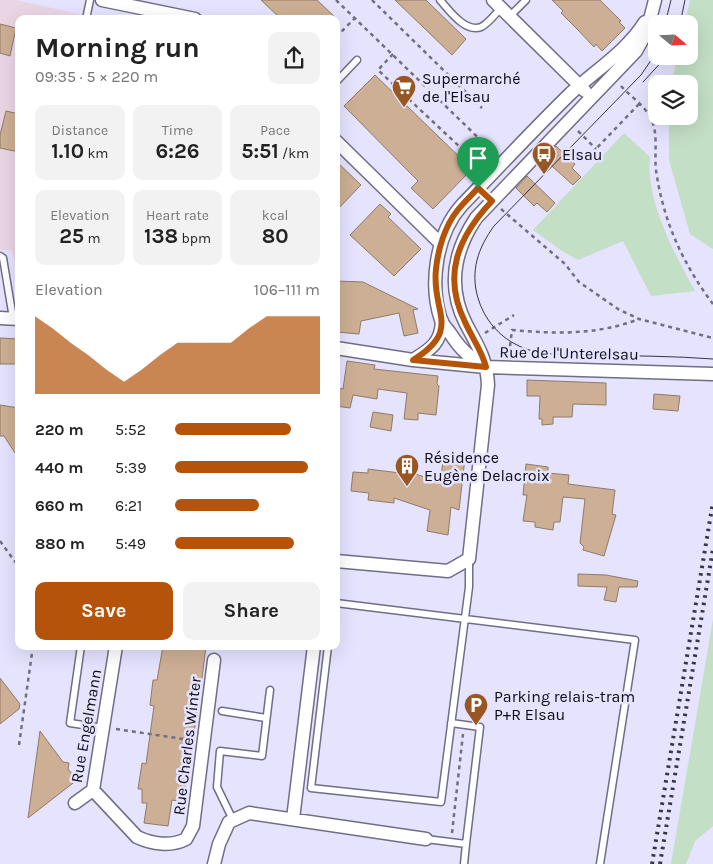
<!DOCTYPE html>
<html lang="en">
<head>
<meta charset="utf-8">
<style>
  body { margin:0; font-family:Karla,sans-serif; background:#f2f2f2; color:#222; height:100vh; display:flex; flex-direction:column; font-size:19px; white-space:nowrap }
  * { box-sizing:border-box; margin:0 }
  p { font-size:16px; color:#767676 }
  .icon { flex:none; width:28px; height:28px; fill:none; stroke:currentColor; stroke-width:2; stroke-linecap:round; stroke-linejoin:round }
  .map { position:relative; flex:1; overflow:hidden }
  .drawer { position:absolute; left:15px; top:15px; width:325px; height:635px; display:flex; flex-direction:column; background:#fff; border-radius:10px; box-shadow:0 5px 20px #0002 }
  .drawer>* { flex:none }
  .needle { width:32px; rotate:109deg }
  .fabs { position:absolute; left:648px; top:15px; display:grid; gap:10px }
  .fabs a { display:grid; place-items:center; width:50px; height:50px; border-radius:10px; background:#fff; box-shadow:0 5px 20px #0002; font-size:25px }
  .pin { position:absolute; display:grid; place-items:center; width:42px; height:42px; color:#fff; margin:-51px -21px; border-radius:50% 50% 50% 0; rotate:-45deg; box-shadow:0 0 5px #0007 }
  .pin .icon { rotate:45deg }
  .round { display:grid; place-items:center; flex:none; width:52px; height:52px; border-radius:10px; background:#f2f2f2 }
  .summary { display:flex; align-items:center; justify-content:space-between; height:85px; padding:0 20px }
  h1 { font-size:28px; font-weight:700; line-height:38px }
  .metrics { display:grid; grid-template-columns:repeat(3,1fr); gap:8px; height:85px; padding:5px 20px }
  .metrics div { display:grid; align-content:center; border-radius:10px; background:#f2f2f2; text-align:center }
  .metrics b { font-size:21px; font-weight:700 }
  .metrics small { font-size:14px; font-weight:400 }
  .metrics p { font-size:14px }
  .chart { height:140px; padding:10px 20px }
  .chart p { display:flex; justify-content:space-between }
  .chart svg { width:100%; height:90px; margin-top:5px; fill:#b45309; opacity:.7 }
  .button { display:flex; gap:10px; margin-top:auto; padding:10px 20px }
  .button a { flex:1; height:58px; border-radius:10px; background:#b45309; color:#fff; font-size:20px; font-weight:700; line-height:58px; text-align:center }
  .button a+a { background:#f2f2f2; color:#222 }
  ul { padding:0 20px; list-style:none; font-size:16px }
  li { display:grid; grid-template-columns:80px 60px 1fr; align-items:center; height:38px }
  li i { height:12px; border-radius:6px; background:#b45309 }
  .map>svg:first-child { display:block }
</style>
</head>
<body>
<div class="map">
<svg width="713" height="864" viewBox="0 0 713 864">
  <rect width="100%" height="100%" fill="#e5e3fe"/>
  <path fill="#ead5e4" d="M0,0H16L100,19H19V279L12,250H0Z"/>
  <path fill="#c3dfc5" d="M690,0H713V249L690,234L669,160V116H689V84H672L677,56H689V24H685Z
    M624,133L650,157C645,199 675,255 695,291L651,296L623,241L578,260L562,251L533,230Z
    M713,619V826L695,841L686,864H671Z"/>
  <path fill="#ccaf94" stroke="#8f7b68" d="M261,0H317L337,19H281Z
    M395,0H426L466,39L452,55Z
    M552,0H600L621,21L619,22L625,28L602,51L596,44L594,47L578,30L561,13L563,11Z
    M0,24L16,28L10,56L0,53Z
    M375,75L472,169L433,209L411,188L418,181L344,106Z
    M6,111L19,114V152L0,148V135Z
    M556,146L575,164L572,168L581,177L573,185L544,159Z
    M336,161L361,185L336,211Z
    M527,176L555,203L547,212L537,203L534,206L516,188Z
    M380,204L391,214L388,217L421,249L394,276L350,235Z
    M336,281L363,282L418,309L413,310L418,333L404,336L399,313L361,321L359,334L336,332Z
    M0,338L18,339V364H0Z
    M347,361L375,365L374,369L438,376L437,384L439,386L436,415L418,413V420L404,419L407,393L378,389L377,399L353,395L350,408L336,406V388L343,389Z
    M527,380L606,383V405L573,404L572,417H553V424L542,425V419H539L540,396H527Z
    M654,394L680,396L678,411L653,409Z
    M0,405L19,408V459L4,436H0Z
    M373,412L393,415L391,431L370,427Z
    M444,454L465,458L459,510L451,507L448,535L427,531L430,510L394,498V503L368,500L369,493L351,491L353,472L368,473V469L400,473V469L440,482Z
    M526,464L548,467V473L569,475L568,484L615,490L612,514L616,515L604,556L583,550L584,547L580,543L585,499L563,497L560,522H554L553,530L535,527V522L523,521L527,495H523Z
    M578,574L606,575L638,581L637,587H619L616,602L604,600L607,587L578,586Z
    M163,646H206L201,686H199L195,711H197L189,770L187,769L183,802L172,800L168,826L144,823L147,803H142V789H138L142,763L146,764L154,706L150,705L153,680H157Z
    M0,678L20,704L19,709L0,724Z
    M40,731L63,762L69,763L68,769L77,780L28,818Z"/>
  <g fill="none" stroke-linecap="round" stroke-linejoin="round">
    <defs>
      <path id="service" d="M440,0C449,10 465,33 481,27C488,24 496,13 501,8
        M510,16L526,0
        M86,19L90,0
        M336,82L357,60
        M0,256L3,258L13,318
        M336,603L635,640L600,864
        M81,646L70,723L103,728
        M328,646L311,788L441,802L469,587V559
        M222,711L266,718
        M233,820L217,787L220,751L262,756L270,690
        M426,839L466,844L480,727L451,723
        M464,864L466,844"/>
      <path id="minor" d="M102,0L195,19
        M493,0L585,91
        M336,141L441,244
        M0,318L19,319
        M336,348L413,360L486,367L713,374
        M413,360C431,349 441,343 442,321
        M486,367C470,358 460,349 450,333C447,329 443,325 441,320C429,284 436,234 462,205C498,168 534,129 571,93C596,70 627,51 645,22
        M336,561L448,571L469,559L488,385C487,359 477,345 466,324C447,287 454,251 476,218L636,51L647,31L655,0
        M93,790L137,837C152,844 171,847 186,839L193,826L214,660
        M75,803L93,790L116,646
        M293,819L314,646
        M214,864L219,844L229,822L249,813L426,839"/>
    </defs>
    <use href="#service" stroke="#706d86" stroke-width="9"/>
    <use href="#minor" stroke="#706d86" stroke-width="15"/>
    <path stroke="#716f80" stroke-width="2.5" stroke-dasharray="4 4" stroke-linecap="butt" d="M336,0L493,152
      M372,0L482,108
      M336,37L355,18
      M393,54L378,70L480,166
      M621,86C630,96 644,105 650,117C659,132 654,154 656,170C663,221 683,264 713,304
      M578,131L596,149
      M592,153L639,104
      M501,209L565,264L579,282L618,309L639,319L713,338
      M485,333L514,315
      M509,354L512,330C556,334 598,335 639,319
      M0,541L19,567
      M116,729L190,740
      M19,745L33,646
      M452,833L463,734"/>
    <use href="#service" stroke="#fff" stroke-width="6"/>
    <use href="#minor" stroke="#fff" stroke-width="12"/>
    <path stroke="#373642" stroke-width="1" d="M665,24L671,0
      M680,24L685,0
      M656,53L641,75L494,226C478,248 470,271 478,298C484,319 499,337 519,346C542,357 569,354 594,355C634,356 674,356 713,359
      M643,82L667,56"/>
    <path stroke="#373642" stroke-width="4" stroke-dasharray="2.5 5" stroke-linecap="butt" d="M652,864L713,502
      M660,864L713,549"/>
  </g>
  <g fill="none" stroke-linecap="round" stroke-linejoin="round">
    <defs>
      <path id="route" d="M478,188L492,201C458,237 442,275 465,322C472,338 482,351 486,367L413,360C463,329 431,313 436,269C438,249 445,226 457,211C463,203 471,196 478,188Z"/>
    </defs>
    <use href="#route" stroke="#fff" stroke-width="10"/>
    <use href="#route" stroke="#b45309" stroke-width="6"/>
  </g>
  <defs>
    <symbol id="supermarket-pin" viewBox="-11 -11 22 30"><path d="M0 17L-7.5 6A9.5 9.5 0 1 1 7.5 6Z" fill="#985623" stroke="#e5e3fe"/><path d="M-6-5.5h2.5l.6 2H6L4.5 2H-2.5L-4.4-4H-6ZM-1.5 3.2a1.3 1.3 0 1 0 .1 0ZM3 3.2a1.3 1.3 0 1 0 .1 0Z" fill="#fff"/></symbol>
    <symbol id="bus-pin" viewBox="-11 -11 22 30"><path d="M0 17L-7.5 6A9.5 9.5 0 1 1 7.5 6Z" fill="#985623" stroke="#e5e3fe"/><path d="M-5-6H5V4H4V6H2V4H-2V6H-4V4H-5ZM-3.5-4V0h7V-4ZM-3.5 1.2v1.5H-2V1.2ZM2 1.2v1.5H3.5V1.2Z" fill="#fff"/></symbol>
    <symbol id="building-pin" viewBox="-11 -11 22 30"><path d="M0 17L-7.5 6A9.5 9.5 0 1 1 7.5 6Z" fill="#985623" stroke="#e5e3fe"/><path d="M-4-6H4V6H1V3H-1V6H-4ZM-2.5-4.3h1.7v1.8h-1.7ZM.8-4.3h1.7v1.8H.8ZM-2.5-1h1.7V.8h-1.7ZM.8-1h1.7V.8H.8Z" fill="#fff"/></symbol>
    <symbol id="parking-pin" viewBox="-11 -11 22 30"><path d="M0 17L-7.5 6A9.5 9.5 0 1 1 7.5 6Z" fill="#985623" stroke="#e5e3fe"/><path d="M-3.5-5.5H1a3.5 3.5 0 0 1 0 7H-1V5.5H-3.5ZM-1-3.4V-.6H.8a1.4 1.4 0 0 0 0-2.8Z" fill="#fff"/></symbol>
  </defs>
  <g fill-rule="evenodd">
    <use href="#supermarket-pin" x="390" y="73" width="28" height="38"/>
    <use href="#bus-pin" x="530" y="140" width="28" height="38"/>
    <use href="#building-pin" x="393" y="452" width="28" height="38"/>
    <use href="#parking-pin" x="462" y="691" width="28" height="38"/>
  </g>
  <g text-anchor="middle" dominant-baseline="central" stroke-width="5" stroke-linejoin="round" paint-order="stroke">
    <g font-size="16" fill="#0d0c15" stroke="#e5e3fe" text-anchor="start">
      <text x="422" y="78">Supermarché<tspan x="422" dy="18">de l'Elsau</tspan></text>
      <text x="562" y="154">Elsau</text>
      <text x="424" y="457">Résidence<tspan x="424" dy="18">Eugène Delacroix</tspan></text>
      <text x="494" y="696">Parking relais-tram<tspan x="494" dy="18">P+R Elsau</tspan></text>
    </g>
    <g font-size="16" fill="#0d0c15" stroke="#e5e3fe">
      <text transform="translate(569 353) rotate(1)">Rue de l'Unterelsau</text>
      <text transform="translate(86 726) rotate(-80)">Rue Engelmann</text>
      <text transform="translate(187 746) rotate(-83)">Rue Charles Winter</text>
    </g>
  </g>
</svg>
<div class="fabs">
<a><svg class="needle" viewBox="-14 -14 28 28"><path d="M0-13l5 13h-10z" fill="#e53935"/><path d="M0 13l5-13h-10z" fill="#767676"/></svg></a>
<a><svg class="icon" aria-label="layers" viewBox="0 0 24 24"><path d="M12 4l9 5-9 5-9-5zM3 14l9 5 9-5"/></svg></a>
</div>
<div class="pin" style="left:478px;top:188px;background:#1e9e55"><svg class="icon" aria-label="arrive" viewBox="0 0 24 24"><path d="M6 21V4h12l-3 4 3 4H6"/></svg></div>
<section class="drawer">
<div class="summary"><div><h1>Morning run</h1><p>09:35 · 5 × 220 m</p></div><a class="round"><svg class="icon" aria-label="share" viewBox="0 0 24 24"><path d="M12 15V3M7 8l5-5 5 5M5 13v7h14v-7"/></svg></a></div>
<div class="metrics">
<div><p>Distance</p><b>1.10<small> km</small></b></div>
<div><p>Time</p><b>6:26</b></div>
<div><p>Pace</p><b>5:51<small> /km</small></b></div>
</div>
<div class="metrics">
<div><p>Elevation</p><b>25<small> m</small></b></div>
<div><p>Heart rate</p><b>138<small> bpm</small></b></div>
<div><p>kcal</p><b>80</b></div>
</div>
<div class="chart"><p><span>Elevation</span>106–111 m</p>
<svg viewBox="0 0 160 44" preserveAspectRatio="none"><path d="M0 44V6L10 12L20 19L30 25L40 32L50 38L60 32L70 25L80 19L90 19L100 19L110 19L120 12L130 6L140 6L150 6L160 6V44z"/></svg>
</div>
<ul>
<li><b>220 m</b>5:52<i style="width:80%"></i></li>
<li><b>440 m</b>5:39<i style="width:92%"></i></li>
<li><b>660 m</b>6:21<i style="width:58%"></i></li>
<li><b>880 m</b>5:49<i style="width:82%"></i></li>
</ul>
<div class="button"><a>Save</a><a>Share</a></div>
</section>
</div>
</body>
</html>
